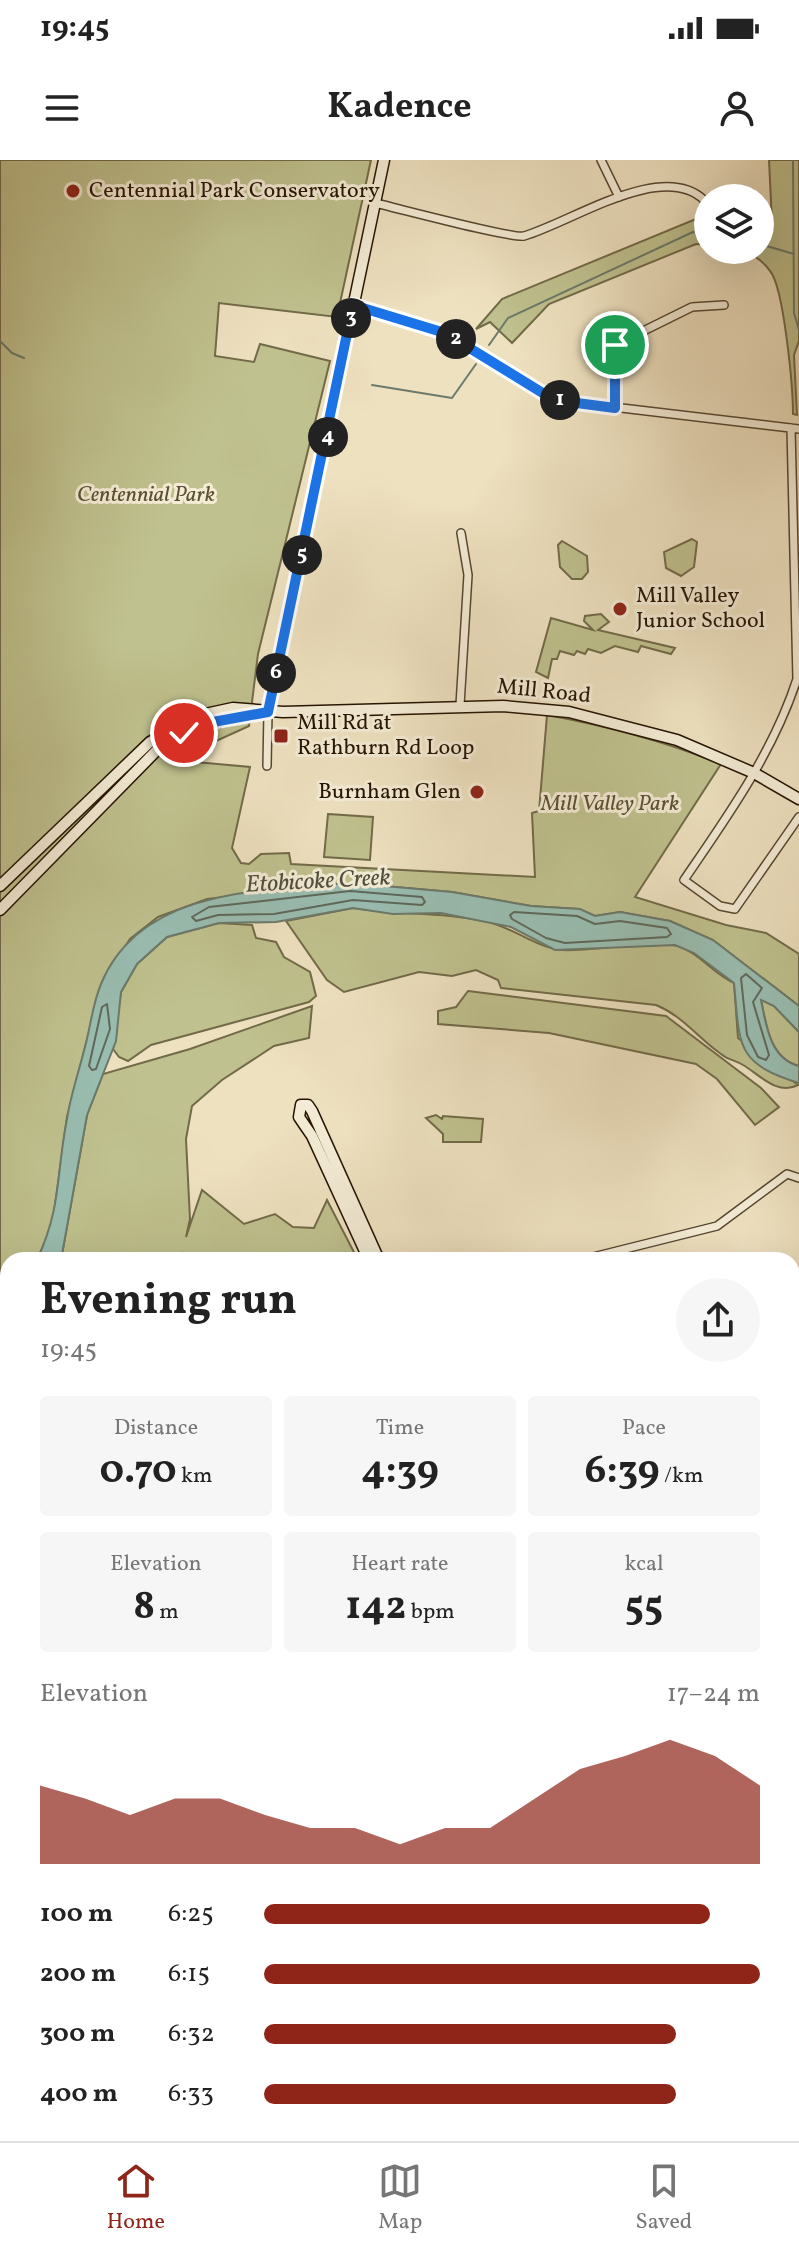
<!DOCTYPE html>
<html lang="en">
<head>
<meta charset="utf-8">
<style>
  body { margin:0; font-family:Vollkorn,serif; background:#f6f6f6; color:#222; height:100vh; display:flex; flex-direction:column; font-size:30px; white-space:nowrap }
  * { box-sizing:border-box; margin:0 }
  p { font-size:26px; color:#767676 }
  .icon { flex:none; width:44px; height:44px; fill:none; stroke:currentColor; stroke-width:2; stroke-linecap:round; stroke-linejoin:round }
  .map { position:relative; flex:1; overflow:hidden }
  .sheet { position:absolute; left:0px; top:1092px; width:800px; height:890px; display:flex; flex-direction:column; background:#fff; border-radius:24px 24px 0 0; box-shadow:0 8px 32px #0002 }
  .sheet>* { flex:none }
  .fabs { position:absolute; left:694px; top:24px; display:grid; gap:16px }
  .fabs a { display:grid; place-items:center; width:80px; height:80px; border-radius:50%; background:#fff; box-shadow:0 8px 32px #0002; font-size:40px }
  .pin { position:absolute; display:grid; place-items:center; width:68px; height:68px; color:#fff; margin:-34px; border:4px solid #fff; border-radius:50%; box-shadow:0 2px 8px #0007 }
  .km { position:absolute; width:40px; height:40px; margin:-20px; border-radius:50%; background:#222; color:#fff; font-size:22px; line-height:40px; text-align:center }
  .round { display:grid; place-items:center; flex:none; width:84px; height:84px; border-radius:42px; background:#f6f6f6 }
  .summary { display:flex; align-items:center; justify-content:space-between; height:136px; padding:0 40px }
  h1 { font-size:44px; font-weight:700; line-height:60px }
  .figures { display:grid; grid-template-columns:repeat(3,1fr); gap:12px; height:136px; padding:8px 40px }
  .figures div { display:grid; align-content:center; border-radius:8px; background:#f6f6f6; text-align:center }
  .figures b { font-size:40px; font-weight:700 }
  .figures small { font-size:22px; font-weight:400 }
  .figures p { font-size:22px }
  .chart { height:224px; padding:16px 40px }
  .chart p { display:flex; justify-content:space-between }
  .chart svg { width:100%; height:144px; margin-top:8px; fill:#8f2418; opacity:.7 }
  ul { padding:0 40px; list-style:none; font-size:26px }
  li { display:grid; grid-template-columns:128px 96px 1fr; align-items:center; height:60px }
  li i { height:20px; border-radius:10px; background:#8f2418 }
  .status { display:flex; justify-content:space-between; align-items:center; height:56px; padding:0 40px; background:#fff; direction:ltr }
  .status svg { height:22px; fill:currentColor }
  header { display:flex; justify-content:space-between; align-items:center; height:104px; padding:0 40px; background:#fff; font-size:36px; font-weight:700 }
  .tab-bar { display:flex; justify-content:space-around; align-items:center; height:112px; border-top:2px solid #e0e0e0; background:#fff; font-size:22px; color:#767676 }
  .tab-bar a { display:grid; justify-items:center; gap:4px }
  .tab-bar .current { color:#8f2418 }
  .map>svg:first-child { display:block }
</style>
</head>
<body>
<div class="status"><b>19:45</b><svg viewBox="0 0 49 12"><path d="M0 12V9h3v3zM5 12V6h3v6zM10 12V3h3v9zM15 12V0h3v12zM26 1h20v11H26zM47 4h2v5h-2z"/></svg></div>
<header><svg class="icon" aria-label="menu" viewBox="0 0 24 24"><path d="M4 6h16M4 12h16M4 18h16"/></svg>Kadence<svg class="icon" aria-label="person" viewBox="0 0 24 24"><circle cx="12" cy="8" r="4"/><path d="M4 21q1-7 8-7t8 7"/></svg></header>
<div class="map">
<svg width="799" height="1981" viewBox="0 0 799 1981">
  <rect width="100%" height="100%" fill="#eee1c0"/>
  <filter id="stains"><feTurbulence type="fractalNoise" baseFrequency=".0025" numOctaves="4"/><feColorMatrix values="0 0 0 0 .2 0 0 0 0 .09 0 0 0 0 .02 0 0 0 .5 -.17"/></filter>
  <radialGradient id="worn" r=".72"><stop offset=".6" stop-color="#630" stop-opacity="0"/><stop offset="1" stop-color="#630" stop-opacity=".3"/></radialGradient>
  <path fill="#bfc18e" stroke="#726a48" stroke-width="2" d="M0,0H371L337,157L219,143L215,196L254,202L260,184L330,201L258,494L249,566L174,600L250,607L232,688L241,703L249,704L261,694L289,693L291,704L535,717L532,653L539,651L547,555C608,566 664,581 721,604L635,737L726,765L766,773L799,794V846L713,780L670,761L620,752L595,756L579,749L531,746L452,732L350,723L207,739L158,757L130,779L102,822L67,957L52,1067L37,1100H8V1160L0,1166Z
    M769,0H799V181L794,195L797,255L793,254C793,229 784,127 770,111C764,102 750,91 739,90H760V61L772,63Z
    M708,54V85L696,84L549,144L512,183L490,162L476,169L502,139Z
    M692,379L697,382L694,407L681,416L666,408L664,392Z
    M562,381L587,396L588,412L582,419H572L560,407L558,385Z
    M601,454L609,462L598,470L675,488L671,494L641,486L638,492L615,486L601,493L588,489L585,494L577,491L574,495L560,491L557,499H552L548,518L536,512L551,458L593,470L584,461L585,456Z
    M328,654L373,657L370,700L324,697Z
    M353,748C399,755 443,752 488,762C514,768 537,788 562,790C589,792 655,779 678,786C700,793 713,814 734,823L738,878L798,925C777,936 759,914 743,905C735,900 728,900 721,894C698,878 683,856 656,845L501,828L498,820L476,810L452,816L419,812L344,832L327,820L286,761Z
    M219,763L252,765L256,778L276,782L284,797L310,812L316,836L309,842L151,885L128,901L119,897L113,889L121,832L137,804L167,777Z
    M468,831L666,856L761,928L779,947L755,965L717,919L696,904L549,873L438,864V851L456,847Z
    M761,839L774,846L799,872V906C770,899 766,865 761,839Z
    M312,846L309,878L274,886L222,920L192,946L186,979L190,1059L186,1077L202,1030L244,1064L275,1054L293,1067L314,1068L327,1040L358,1100H206L184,1093L187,1100H61L87,955L103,914L190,889Z
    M436,955L442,959L443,956L483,959L481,982H443V974L426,958Z
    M8,1203V1376L0,1375V1211Z
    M799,1327V1577L792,1579V1328Z
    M799,1937L798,1981H689L707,1974H792V1940Z"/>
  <path fill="#99beb2" stroke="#6b7a6b" stroke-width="2" d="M350,723L452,732L531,746L580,749L595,756L620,752L670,761L713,780L799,846V872L774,846L761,840C766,865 770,899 799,906V923C734,903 740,884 734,823L694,793L675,785L555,790L511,767L441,753L393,754L353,748L276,762L219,763L167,777L137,804L121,832L116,881L87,955L61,1100H37C62,1046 56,1014 67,959C71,933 80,908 86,883C91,863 93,843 101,824C140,728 263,730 350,723Z
    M8,1160V1203L0,1211V1166Z"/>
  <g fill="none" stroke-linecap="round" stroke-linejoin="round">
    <path stroke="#5f685a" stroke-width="2" d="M350,731L422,737L425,742L422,745L353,740L274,754L218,755L196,761L192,757L209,747Z
      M514,752L577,756L595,764L620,761L667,768L671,774L667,777L565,783L546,778L512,759L510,755Z
      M746,814L762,828L753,842L769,895L766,900L758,897L747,875L741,818Z
      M107,844L110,869L96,909L92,910L89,906L102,847Z"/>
    <path stroke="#6b7a6b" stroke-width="2" d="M793,0L794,153L799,170
      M760,84L794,94
      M0,181L12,193L24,198
      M489,185L508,158L693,72L708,74
      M372,225L452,238L476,204"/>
    <defs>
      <path id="street" d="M601,0L619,37
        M375,43C397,48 513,79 524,76C572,62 662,0 704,40
        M353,145L445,173L554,240L799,269
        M615,248V185L692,147L724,145
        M791,268L797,519C773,593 727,657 684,720L720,746L735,749L799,657
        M460,545L468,415L461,373
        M267,606L268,552
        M581,1100L717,1066L787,1014L799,1018
        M792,1155L799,1151
        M792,1273L799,1271
        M0,1436L8,1437
        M0,1555L8,1526
        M792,1641H799
        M0,1755L8,1757
        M792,1823L799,1821
        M0,1885L8,1887
        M5,1981L8,1948
        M276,1981L277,1974"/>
      <path id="secondary" d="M268,552L384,0
        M0,726L150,582L196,556L233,548L283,552L503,546L569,552L677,580L754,613L799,639
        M0,750L157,590L199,566L266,553
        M369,1100L312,976L299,957L301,945H308L312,951L379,1100
        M792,1909L799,1906
        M792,1925L799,1922
        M617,1981L633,1974
        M651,1981L668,1974"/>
    </defs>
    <use href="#street" stroke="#574631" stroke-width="10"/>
    <use href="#secondary" stroke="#251301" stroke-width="13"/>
    <use href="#street" stroke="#f4ecd6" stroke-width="7"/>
    <use href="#secondary" stroke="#f4ecd6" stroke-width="10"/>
  </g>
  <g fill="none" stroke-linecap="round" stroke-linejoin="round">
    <defs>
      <path id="route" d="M184,573L213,562L268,552L353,145L445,173L554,240L615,248V185"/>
    </defs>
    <use href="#route" stroke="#fff" stroke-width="16"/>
    <use href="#route" stroke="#1a73e8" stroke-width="10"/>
  </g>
  <g fill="#8f2418" stroke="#f4ecd6" stroke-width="3">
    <circle cx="73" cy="31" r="8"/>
    <circle cx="620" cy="449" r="8"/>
    <rect x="273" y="568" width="16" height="16" rx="4"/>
    <circle cx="477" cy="632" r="8"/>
  </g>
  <g text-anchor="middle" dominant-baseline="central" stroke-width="6" stroke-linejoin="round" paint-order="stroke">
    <g font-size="22" fill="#251301" stroke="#f4ecd6" text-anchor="start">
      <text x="89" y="31">Centennial Park Conservatory</text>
      <text x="636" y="436">Mill Valley<tspan x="636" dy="25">Junior School</tspan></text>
      <text x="297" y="563">Mill Rd at<tspan x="297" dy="25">Rathburn Rd Loop</tspan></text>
      <text x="461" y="632" text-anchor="end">Burnham Glen</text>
    </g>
    <g font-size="22" font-style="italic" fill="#5b5032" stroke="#f4ecd6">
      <text x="146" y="335">Centennial Park</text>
      <text x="610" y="644">Mill Valley Park</text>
    </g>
    <g font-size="22" fill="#251301" stroke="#f4ecd6">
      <text transform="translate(544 532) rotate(6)">Mill Road</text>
    </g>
    <g font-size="24" font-style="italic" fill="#4e4f3f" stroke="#f4ecd6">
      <text transform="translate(318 722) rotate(-3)">Etobicoke Creek</text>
    </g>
  </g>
  <rect width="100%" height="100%" filter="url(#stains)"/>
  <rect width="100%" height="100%" fill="url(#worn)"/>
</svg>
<div class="fabs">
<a><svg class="icon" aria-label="layers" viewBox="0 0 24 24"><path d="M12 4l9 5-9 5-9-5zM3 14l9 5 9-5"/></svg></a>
</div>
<div class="pin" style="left:615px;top:185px;background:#1e9e55"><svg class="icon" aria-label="arrive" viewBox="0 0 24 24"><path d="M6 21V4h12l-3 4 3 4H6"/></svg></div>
<div class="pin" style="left:184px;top:573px;background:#d93025"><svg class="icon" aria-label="check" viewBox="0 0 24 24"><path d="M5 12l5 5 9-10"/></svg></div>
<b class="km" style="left:560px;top:240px">1</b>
<b class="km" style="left:456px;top:179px">2</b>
<b class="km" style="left:351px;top:158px">3</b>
<b class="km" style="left:328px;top:277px">4</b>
<b class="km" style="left:302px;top:395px">5</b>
<b class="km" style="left:276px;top:513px">6</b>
<section class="sheet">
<div class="summary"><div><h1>Evening run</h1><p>19:45</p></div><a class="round"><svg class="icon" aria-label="share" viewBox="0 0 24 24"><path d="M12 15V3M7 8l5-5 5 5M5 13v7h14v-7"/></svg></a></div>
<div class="figures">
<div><p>Distance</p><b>0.70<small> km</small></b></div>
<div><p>Time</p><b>4:39</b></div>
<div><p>Pace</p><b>6:39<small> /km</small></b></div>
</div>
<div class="figures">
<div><p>Elevation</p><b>8<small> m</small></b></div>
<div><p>Heart rate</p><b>142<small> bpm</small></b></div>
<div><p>kcal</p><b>55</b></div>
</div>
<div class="chart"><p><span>Elevation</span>17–24 m</p>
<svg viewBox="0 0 160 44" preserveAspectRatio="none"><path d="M0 44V20L10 24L20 29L30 24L40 24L50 29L60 33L70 33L80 38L90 33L100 33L110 24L120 15L130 11L140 6L150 11L160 20V44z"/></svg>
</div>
<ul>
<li><b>100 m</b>6:25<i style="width:90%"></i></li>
<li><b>200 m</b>6:15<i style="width:100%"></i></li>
<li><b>300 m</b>6:32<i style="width:83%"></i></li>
<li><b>400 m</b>6:33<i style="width:83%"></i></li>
</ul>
</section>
</div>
<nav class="tab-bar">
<a class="current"><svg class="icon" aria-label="home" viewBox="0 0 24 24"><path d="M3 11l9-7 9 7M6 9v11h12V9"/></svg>Home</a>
<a><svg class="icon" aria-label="map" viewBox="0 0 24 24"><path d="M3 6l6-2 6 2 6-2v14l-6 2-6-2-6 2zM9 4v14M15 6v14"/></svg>Map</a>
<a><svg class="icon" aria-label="saved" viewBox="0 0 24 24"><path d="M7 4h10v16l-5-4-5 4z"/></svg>Saved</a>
</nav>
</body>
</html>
